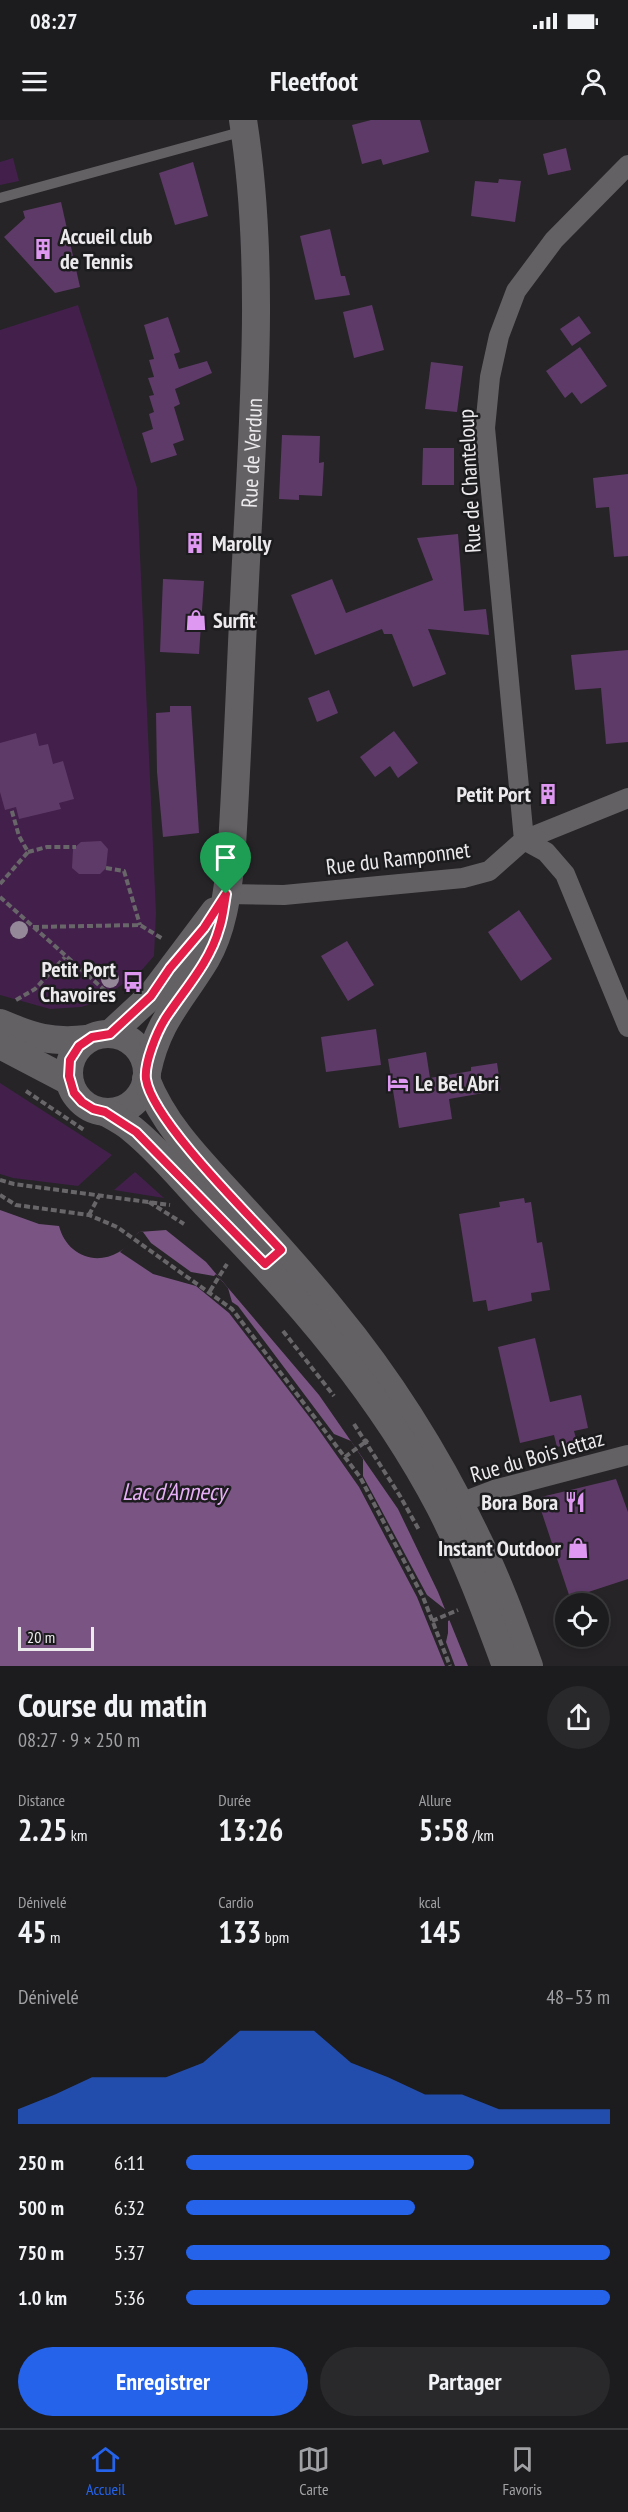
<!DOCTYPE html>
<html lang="fr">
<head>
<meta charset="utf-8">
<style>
  body { margin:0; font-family:"PT Sans Narrow",sans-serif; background:#29282a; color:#f1f3f6; height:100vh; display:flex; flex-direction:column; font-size:22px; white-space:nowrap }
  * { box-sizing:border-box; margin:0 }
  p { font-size:20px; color:#a0a1a4 }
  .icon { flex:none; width:33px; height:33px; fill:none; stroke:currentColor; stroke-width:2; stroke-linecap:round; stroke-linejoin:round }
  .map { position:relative; height:1546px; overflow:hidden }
  .side { display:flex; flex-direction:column; background:#1c1b1d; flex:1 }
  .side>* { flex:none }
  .controls { position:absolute; left:555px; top:1473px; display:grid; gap:12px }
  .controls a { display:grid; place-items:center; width:54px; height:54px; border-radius:50%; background:#1c1b1d; box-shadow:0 3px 9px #0003,0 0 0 2px #3a393b; font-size:30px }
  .scale { position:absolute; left:18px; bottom:15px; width:76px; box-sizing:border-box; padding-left:6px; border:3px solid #eceaec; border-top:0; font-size:16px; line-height:21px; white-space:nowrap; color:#eceaec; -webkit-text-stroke:4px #1c1b1d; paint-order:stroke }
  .pin { position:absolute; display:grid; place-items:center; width:51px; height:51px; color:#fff; margin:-62px -26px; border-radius:50% 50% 50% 0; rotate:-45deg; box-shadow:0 0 6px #0007 }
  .pin .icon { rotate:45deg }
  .round { display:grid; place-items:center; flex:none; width:63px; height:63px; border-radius:32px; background:#29282a }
  .overview { display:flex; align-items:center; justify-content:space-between; height:102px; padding:0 18px }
  h1 { font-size:33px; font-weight:600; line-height:45px }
  .stats { display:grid; grid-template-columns:repeat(3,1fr); gap:9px; height:102px; padding:6px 18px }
  .stats div { display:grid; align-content:center }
  .stats b { font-size:30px; font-weight:600 }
  .stats small { font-size:16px; font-weight:400 }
  .stats p { font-size:16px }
  .chart { height:168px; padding:12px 18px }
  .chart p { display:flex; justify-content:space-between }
  .chart svg { width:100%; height:108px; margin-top:6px; fill:#2563eb; opacity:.7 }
  .button { display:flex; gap:12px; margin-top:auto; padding:12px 18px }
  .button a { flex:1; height:69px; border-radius:36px; background:#2563eb; color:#fff; font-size:24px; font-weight:600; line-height:69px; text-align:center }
  .button a+a { background:#29282a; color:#f1f3f6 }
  ul { padding:0 18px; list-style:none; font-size:20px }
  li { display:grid; grid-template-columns:96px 72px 1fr; align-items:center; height:45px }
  li i { height:15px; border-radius:8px; background:#2563eb }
  .status { display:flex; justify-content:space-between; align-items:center; height:42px; padding:0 30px; background:#1c1b1d; direction:ltr }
  .status svg { height:16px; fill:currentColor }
  header { display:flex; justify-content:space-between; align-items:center; height:78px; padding:0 18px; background:#1c1b1d; font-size:27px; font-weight:600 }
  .menu { display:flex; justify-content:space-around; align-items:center; height:84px; border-top:2px solid #3a393b; background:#1c1b1d; font-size:16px; color:#a0a1a4 }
  .menu a { display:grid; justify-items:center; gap:3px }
  .menu .selected { color:#2563eb }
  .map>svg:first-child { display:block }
</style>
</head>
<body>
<div class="status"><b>08:27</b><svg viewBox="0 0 49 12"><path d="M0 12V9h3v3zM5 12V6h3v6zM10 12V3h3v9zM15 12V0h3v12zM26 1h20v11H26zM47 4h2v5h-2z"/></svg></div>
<header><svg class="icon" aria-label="menu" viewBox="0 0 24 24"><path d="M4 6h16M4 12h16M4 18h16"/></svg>Fleetfoot<svg class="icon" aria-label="person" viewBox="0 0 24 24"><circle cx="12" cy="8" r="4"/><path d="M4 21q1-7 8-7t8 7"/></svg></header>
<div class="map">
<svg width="628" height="1546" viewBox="0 0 628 1546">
  <rect width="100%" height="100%" fill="#262427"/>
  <path fill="#42204b" d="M13,38L19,61L0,65V42Z
    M78,185L137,368L156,793L154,836L139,853L95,883L81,887L50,889L0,875V210Z
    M0,963L112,1035L78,1066L13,1058L0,1054Z
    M135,1052L164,1078L114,1070Z"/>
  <path fill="#7a5584" d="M0,1090L39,1104L59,1106C66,1133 93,1147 119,1132C126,1128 133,1119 139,1112L166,1110L206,1142L319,1275L398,1389L438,1472L468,1546H0Z"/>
  <path fill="#262427" d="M139,1112H143L151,1123L191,1152L214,1156L216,1154L228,1168L232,1182L238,1186L334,1314L351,1321L363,1339V1356L427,1475L446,1490L450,1500L448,1501V1513L446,1522L455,1546H445L417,1477L359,1367L314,1303L229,1193L196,1166L153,1154L120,1132Z"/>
  <path fill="#5e3a68" d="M371,0H420L429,32L383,45L381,39L362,44L352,5Z
    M566,28L571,50L548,55L543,34Z
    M193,42L208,96L175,105L159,53Z
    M499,59L521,61L515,102L471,96L475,61L498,63Z
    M61,82L80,167L55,173L4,117L25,98L23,91Z
    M330,109L341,156H345L350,175L315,180L300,116Z
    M372,185L384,230L354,238L343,192Z
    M579,196L591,213L572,226L560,209Z
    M168,197L180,232L174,234L179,249L207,241L212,253L175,269L180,284L174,287L184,320L173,324L177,335L151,343L142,313L153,309L149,294L154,292L149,276L154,275L148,258L154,257L149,240L154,239L144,205Z
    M580,227L607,266L581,284L572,272L565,278L546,251Z
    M431,242L463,246L457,292L425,289Z
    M282,315L320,316L319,343L324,342L322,376L299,375V380L279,379Z
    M423,328H454V365H422Z
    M628,354V436L614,437L609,387L596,388L593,358Z
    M458,414L464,491L486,489L489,515L428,509L446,554L413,567L392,514H384L382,509L315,535L291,475L332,459L346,493L433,460L417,418Z
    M163,459L204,461L199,534L160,532Z
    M628,530V622L606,624L601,568L575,570L571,535Z
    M329,570L338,593L317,602L308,578Z
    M170,586H191L199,713L163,717L157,652L156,593L170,592Z
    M394,611L418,643L398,658L390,646L375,657L360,637Z
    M36,613L39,626L48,624L53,644L63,641L74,679L59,683L61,689L19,699L16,687L5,690L0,672V623Z
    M101,721L108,729L106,748L100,754H79L72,748L73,729L81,722Z
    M519,790L552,839L521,861L488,812Z
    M347,821L374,865L348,881L321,836Z
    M376,909L381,945L326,952L321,917Z
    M426,932L430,958L471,951V947L497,943L501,970L449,979L452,999L399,1008L388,939Z
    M524,1078L525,1083L531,1082L537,1123L542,1122L550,1170L531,1173L532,1181L488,1191L486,1180L473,1182L459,1094L500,1087L499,1082Z
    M535,1218L550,1282L581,1275L588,1308L574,1311L577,1322L557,1327L554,1315L520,1323L498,1227Z
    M616,1359L628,1392V1459L570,1478L537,1378Z"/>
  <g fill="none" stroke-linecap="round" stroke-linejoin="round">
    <path stroke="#686669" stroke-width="4" stroke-dasharray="6 3" stroke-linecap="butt" d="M28,732L47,727H76
      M106,748L124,751L140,805
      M0,764L28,732L19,716L11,688
      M0,777L111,876
      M33,807L140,805L163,819
      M16,880L35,869L65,837
      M26,971L84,1010
      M0,1060L14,1064L170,1085
      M0,1075L16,1085L89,1095L117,1107L232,1189L360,1357L423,1477L450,1546
      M149,1082L184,1104
      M89,1095L99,1076
      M210,1171L227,1144
      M283,1211L334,1276
      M354,1304L400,1376L419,1410
      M345,1337L368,1320
      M432,1501L458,1490"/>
    <path stroke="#646165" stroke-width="10" d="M0,78L244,11"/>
    <path stroke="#646165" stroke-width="20" d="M628,45L554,120L516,171L499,216L490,257L485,308L524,720L546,732L565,754L628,907
      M226,774L284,775L463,758L489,751L524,720L628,678
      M460,1383L494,1370L628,1335"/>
    <g stroke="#646165" stroke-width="28">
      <path d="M0,903C33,917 51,923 87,919"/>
      <path d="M110,914L151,876L215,791"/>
      <circle cx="108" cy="953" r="39"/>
      <path d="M0,925L69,961"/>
      <path id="s1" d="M147,952C158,900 180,882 206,839C223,810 227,774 231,741C238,635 241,529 247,423C254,283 265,139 243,0"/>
      <path d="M146,959C164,1005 198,1039 231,1075C266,1113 301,1151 333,1191C390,1260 437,1335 476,1416C497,1458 513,1502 529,1546"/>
      <path d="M105,992C114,997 124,1002 132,1009C162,1033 187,1066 214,1093C301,1182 382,1276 440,1387C466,1438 486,1492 506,1546"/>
    </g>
  </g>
  <g fill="#958899">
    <circle cx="19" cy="810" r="9"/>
    <circle cx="110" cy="859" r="9"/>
  </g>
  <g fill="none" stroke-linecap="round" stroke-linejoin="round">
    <defs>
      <path id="route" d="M226,774C224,785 223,798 219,809C210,842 184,870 165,899C157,912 144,943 146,959C152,1000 250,1096 281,1130L265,1144L136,1012L105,992L93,989L82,982L74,973L69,956L70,940L79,926L92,917L110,914L151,876L170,848L204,808Z"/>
    </defs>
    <use href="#route" stroke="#fff" stroke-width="12"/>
    <use href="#route" stroke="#e11d48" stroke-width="8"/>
  </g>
  <defs>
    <symbol id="building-bare" viewBox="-9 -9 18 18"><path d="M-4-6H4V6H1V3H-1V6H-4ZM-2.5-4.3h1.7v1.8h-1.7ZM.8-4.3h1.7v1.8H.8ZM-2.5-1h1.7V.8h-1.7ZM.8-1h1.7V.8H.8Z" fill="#de98f2" stroke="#1c1b1d" stroke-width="2.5" paint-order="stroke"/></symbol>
    <symbol id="shop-bare" viewBox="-9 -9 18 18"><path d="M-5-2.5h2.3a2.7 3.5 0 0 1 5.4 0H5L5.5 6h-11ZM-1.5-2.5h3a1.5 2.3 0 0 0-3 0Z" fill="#de98f2" stroke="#1c1b1d" stroke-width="2.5" paint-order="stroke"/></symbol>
    <symbol id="bus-bare" viewBox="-9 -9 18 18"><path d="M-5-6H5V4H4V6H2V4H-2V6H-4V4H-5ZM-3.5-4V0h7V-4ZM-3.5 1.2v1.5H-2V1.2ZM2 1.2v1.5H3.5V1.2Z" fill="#de98f2" stroke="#1c1b1d" stroke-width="2.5" paint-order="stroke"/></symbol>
    <symbol id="hotel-bare" viewBox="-9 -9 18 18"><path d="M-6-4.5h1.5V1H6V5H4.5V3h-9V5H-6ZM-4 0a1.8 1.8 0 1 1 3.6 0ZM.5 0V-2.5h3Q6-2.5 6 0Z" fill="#de98f2" stroke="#1c1b1d" stroke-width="2.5" paint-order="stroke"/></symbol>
    <symbol id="restaurant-bare" viewBox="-9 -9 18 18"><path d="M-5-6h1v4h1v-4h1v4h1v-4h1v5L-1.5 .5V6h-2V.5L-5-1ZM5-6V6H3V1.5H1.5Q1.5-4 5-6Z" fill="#de98f2" stroke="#1c1b1d" stroke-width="2.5" paint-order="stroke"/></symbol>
  </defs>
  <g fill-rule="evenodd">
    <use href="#building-bare" x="28" y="114" width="30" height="30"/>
    <use href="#building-bare" x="180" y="408" width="30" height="30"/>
    <use href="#shop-bare" x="181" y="485" width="30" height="30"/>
    <use href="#building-bare" x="533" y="659" width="30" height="30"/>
    <use href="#bus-bare" x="118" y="847" width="30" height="30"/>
    <use href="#hotel-bare" x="383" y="948" width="30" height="30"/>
    <use href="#restaurant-bare" x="560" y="1367" width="30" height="30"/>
    <use href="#shop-bare" x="563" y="1413" width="30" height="30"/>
  </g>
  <g text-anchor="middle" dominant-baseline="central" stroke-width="5" stroke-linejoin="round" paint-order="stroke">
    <g font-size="22" font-weight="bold" fill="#eceaec" stroke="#1c1b1d" text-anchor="start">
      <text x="60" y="116">Accueil club<tspan x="60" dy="25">de Tennis</tspan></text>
      <text x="212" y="423">Marolly</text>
      <text x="213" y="500">Surfit</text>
      <text x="531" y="674" text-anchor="end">Petit Port</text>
      <text x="116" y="849" text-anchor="end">Petit Port<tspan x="116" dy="25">Chavoires</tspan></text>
      <text x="415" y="963">Le Bel Abri</text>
      <text x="558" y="1382" text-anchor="end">Bora Bora</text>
      <text x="561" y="1428" text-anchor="end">Instant Outdoor</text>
    </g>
    <g font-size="22" fill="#eceaec" stroke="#1c1b1d">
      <text stroke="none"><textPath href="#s1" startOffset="639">Rue de Verdun</textPath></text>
      <text transform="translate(469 361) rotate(-93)">Rue de Chanteloup</text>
      <text transform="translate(398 738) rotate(-7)">Rue du Ramponnet</text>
      <text transform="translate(537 1336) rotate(-16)">Rue du Bois Jettaz</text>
    </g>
    <g font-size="24" font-style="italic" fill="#e7aff7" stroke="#1c1b1d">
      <text x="174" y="1371">Lac d'Annecy</text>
    </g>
  </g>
</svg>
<div class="controls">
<a><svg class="icon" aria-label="locate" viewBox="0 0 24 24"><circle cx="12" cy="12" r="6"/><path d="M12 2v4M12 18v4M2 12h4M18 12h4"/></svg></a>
</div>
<div class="scale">20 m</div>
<div class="pin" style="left:226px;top:774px;background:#1e9e55"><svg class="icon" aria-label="arrive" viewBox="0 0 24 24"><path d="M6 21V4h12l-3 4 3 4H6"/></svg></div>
</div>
<section class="side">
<div class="overview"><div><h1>Course du matin</h1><p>08:27 · 9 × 250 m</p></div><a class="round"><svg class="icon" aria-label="share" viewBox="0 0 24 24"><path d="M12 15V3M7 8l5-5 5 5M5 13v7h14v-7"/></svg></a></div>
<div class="stats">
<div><p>Distance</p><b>2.25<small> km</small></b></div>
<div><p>Durée</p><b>13:26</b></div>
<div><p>Allure</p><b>5:58<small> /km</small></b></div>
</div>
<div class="stats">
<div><p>Dénivelé</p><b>45<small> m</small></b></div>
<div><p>Cardio</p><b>133<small> bpm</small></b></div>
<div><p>kcal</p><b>145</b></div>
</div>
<div class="chart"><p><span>Dénivelé</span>48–53 m</p>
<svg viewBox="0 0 160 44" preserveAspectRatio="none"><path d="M0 44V38L10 32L20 25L30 25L40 25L50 19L60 6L70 6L80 6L90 19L100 25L110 32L120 32L130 38L140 38L150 38L160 38V44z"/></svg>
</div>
<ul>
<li><b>250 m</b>6:11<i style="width:68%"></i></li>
<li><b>500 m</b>6:32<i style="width:54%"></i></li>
<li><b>750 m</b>5:37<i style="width:100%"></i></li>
<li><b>1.0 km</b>5:36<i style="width:100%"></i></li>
</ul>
<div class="button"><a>Enregistrer</a><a>Partager</a></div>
</section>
<nav class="menu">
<a class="selected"><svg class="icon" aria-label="home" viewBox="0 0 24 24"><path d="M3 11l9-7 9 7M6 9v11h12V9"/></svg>Accueil</a>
<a><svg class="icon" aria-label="map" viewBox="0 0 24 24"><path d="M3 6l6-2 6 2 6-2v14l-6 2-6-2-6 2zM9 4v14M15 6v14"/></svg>Carte</a>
<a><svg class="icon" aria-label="saved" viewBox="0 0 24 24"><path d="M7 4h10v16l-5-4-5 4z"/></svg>Favoris</a>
</nav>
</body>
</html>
